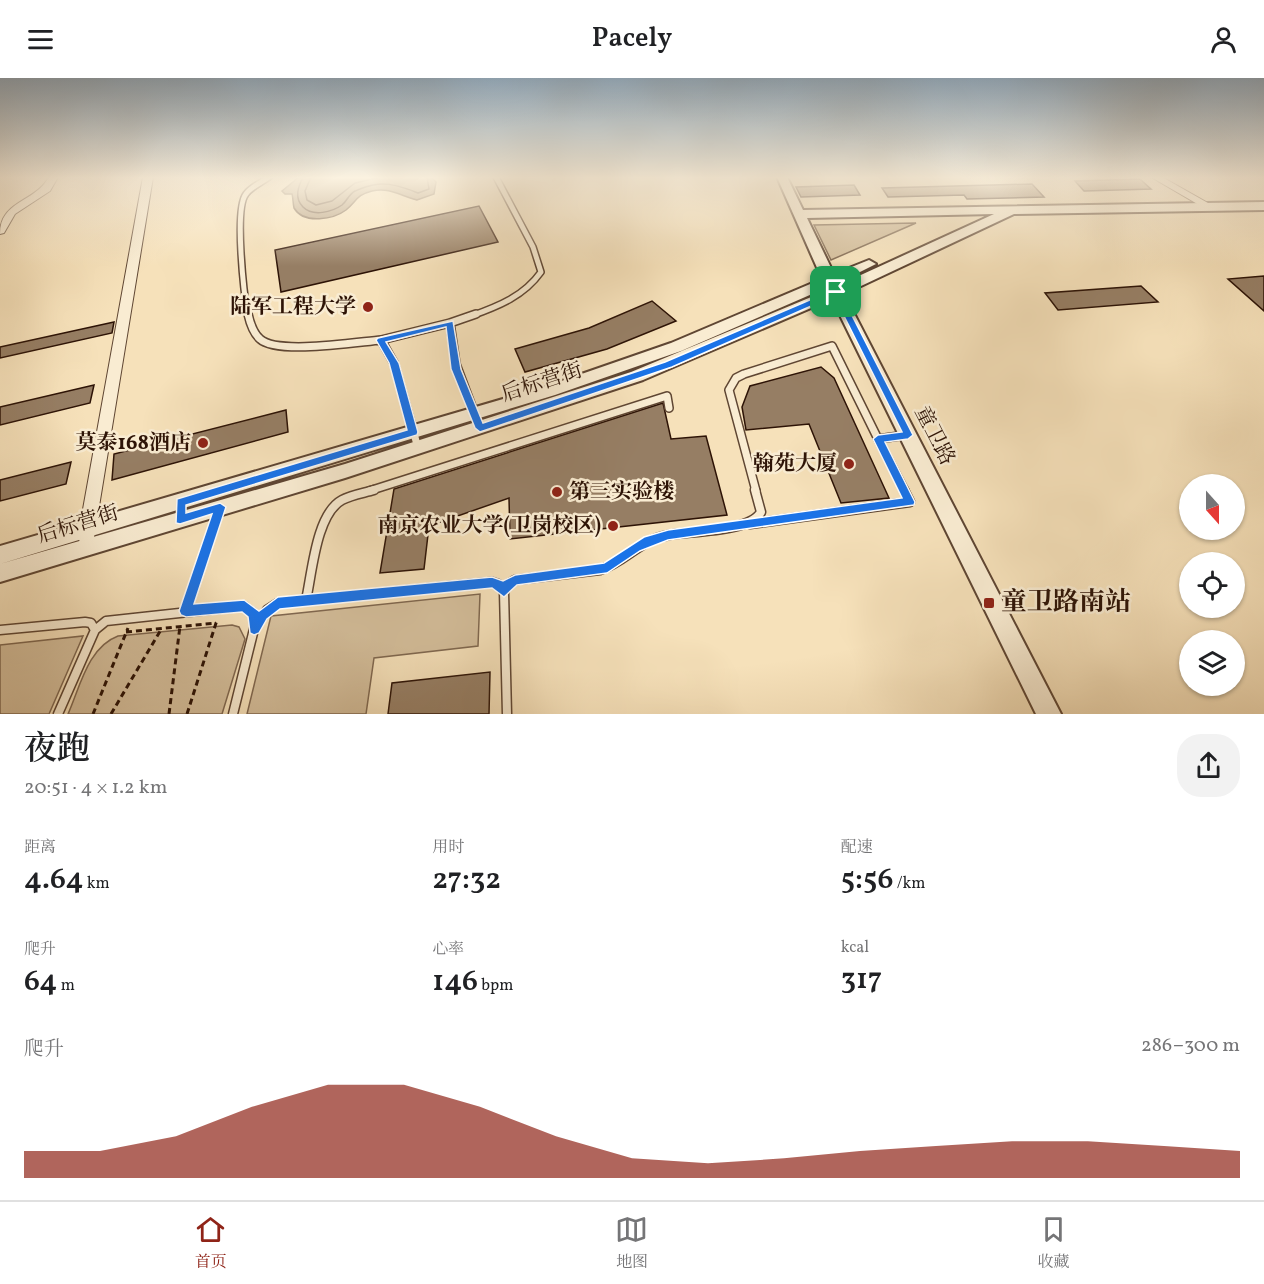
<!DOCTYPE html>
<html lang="zh">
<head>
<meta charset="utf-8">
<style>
  body { margin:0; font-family:Vollkorn,"Noto Serif SC",serif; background:#f2f2f2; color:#202124; height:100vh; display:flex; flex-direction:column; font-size:22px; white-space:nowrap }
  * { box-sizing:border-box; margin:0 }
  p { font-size:20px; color:#757577 }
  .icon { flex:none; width:33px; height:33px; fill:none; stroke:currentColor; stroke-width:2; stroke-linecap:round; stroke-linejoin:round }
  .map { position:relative; height:636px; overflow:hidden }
  .panel { display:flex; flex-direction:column; background:#fff; flex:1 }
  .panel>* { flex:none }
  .needle { width:39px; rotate:159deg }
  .buttons { position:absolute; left:1179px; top:396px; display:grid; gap:12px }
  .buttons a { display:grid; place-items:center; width:66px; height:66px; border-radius:50%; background:#fff; box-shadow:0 2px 4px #0004; font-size:30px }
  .pin { position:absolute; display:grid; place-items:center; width:51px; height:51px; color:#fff; margin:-26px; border-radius:12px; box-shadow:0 3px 9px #0006 }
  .round { display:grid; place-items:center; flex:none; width:63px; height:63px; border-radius:24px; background:#f2f2f2 }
  .overview { display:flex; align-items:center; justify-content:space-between; height:102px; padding:0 24px }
  h1 { font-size:33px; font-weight:600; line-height:45px }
  .stats { display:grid; grid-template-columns:repeat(3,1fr); gap:9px; height:102px; padding:6px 24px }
  .stats div { display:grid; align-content:center }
  .stats b { font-size:30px; font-weight:600 }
  .stats small { font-size:16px; font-weight:400 }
  .stats p { font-size:16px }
  .chart { height:168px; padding:12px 24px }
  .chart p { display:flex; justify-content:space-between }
  .chart svg { width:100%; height:108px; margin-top:6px; fill:#8f2418; opacity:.7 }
  header { display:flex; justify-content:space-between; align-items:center; height:78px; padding:0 24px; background:#fff; font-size:27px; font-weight:600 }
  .tab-bar { display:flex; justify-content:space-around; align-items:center; height:84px; border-top:2px solid #e0e0e0; background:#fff; font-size:16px; color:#757577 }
  .tab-bar a { display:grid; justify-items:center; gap:3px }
  .tab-bar .current { color:#8f2418 }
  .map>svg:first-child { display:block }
</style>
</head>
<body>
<header><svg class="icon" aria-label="menu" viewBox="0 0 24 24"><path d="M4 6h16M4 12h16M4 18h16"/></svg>Pacely<svg class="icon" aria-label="person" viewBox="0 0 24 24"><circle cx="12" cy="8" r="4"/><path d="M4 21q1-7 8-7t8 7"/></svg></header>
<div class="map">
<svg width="1264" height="636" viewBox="0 0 1264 636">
  <rect width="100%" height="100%" fill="#f6e1ba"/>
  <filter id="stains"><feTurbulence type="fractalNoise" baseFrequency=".00333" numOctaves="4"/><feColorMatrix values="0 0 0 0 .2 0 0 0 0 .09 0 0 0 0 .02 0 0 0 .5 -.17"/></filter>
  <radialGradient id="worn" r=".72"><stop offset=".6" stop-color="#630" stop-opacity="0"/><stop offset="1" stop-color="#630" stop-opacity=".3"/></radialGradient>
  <path fill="#d4be9b" stroke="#806850" stroke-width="1.5" d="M916,145L831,182L814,147Z
    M480,516L478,568L374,580L366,636H247L271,538Z
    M232,547L239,549L245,561L222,636H68C80,609 88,569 118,558Z
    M83,558L49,636H0V567Z"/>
  <path fill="#b29b7d" stroke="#7d654d" stroke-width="1.5" d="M299,99H431L436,104L434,116L417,122C401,118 390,109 372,113C356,117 357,123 346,132C334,141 304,147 294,130C293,126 293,119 292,116H285L282,113Z"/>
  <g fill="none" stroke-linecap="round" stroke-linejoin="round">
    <path stroke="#705742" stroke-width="1.5" d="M303,99C298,109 294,120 303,129C313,139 332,134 342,127C347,123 349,116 355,113C360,111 367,108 373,107C389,104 403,109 418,115L429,111L427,99
      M311,99L305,113L307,122L316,127L332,123L355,105L381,99"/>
  </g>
  <path fill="#967e64" stroke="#2d1306" stroke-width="1.5" d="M1140,101L1151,111L1084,113L1075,103Z
    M1032,106L1044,119L967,121L964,117L888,119L882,110Z
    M854,107L860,117L801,119L796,109Z
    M479,128L498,164L281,214L275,172Z
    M1264,198V233L1228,201Z
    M1141,208L1158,224L1058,232L1045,215Z
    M652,223L676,243L607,271L525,294L515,271L589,250Z
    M114,244L112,255L0,280V269Z
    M821,289L834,300L889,420L841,425L809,346L746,352L742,329L750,308Z
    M94,307L90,325L0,347V329Z
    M663,325L671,361L706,358L727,437L510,461L509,420L429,448L424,491L380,495L394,411Z
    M286,332L288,354L112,402L114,376Z
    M71,384L66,406L0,423V402Z
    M490,594L489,636H388L392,605Z"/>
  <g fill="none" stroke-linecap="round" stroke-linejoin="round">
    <defs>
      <path id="service-far2" d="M248,238C244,217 234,131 246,116C251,109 262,104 269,99
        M471,238C499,228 524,218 541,194L533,169L496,99"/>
      <path id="service-far1" d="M248,236C250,245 253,255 260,261C277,277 357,264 381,262L394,285L418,370
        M476,236L450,245L456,286L480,350
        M381,262L450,245
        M369,413L667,318L669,330
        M756,413L729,312L736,300L744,296L832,268L878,361
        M905,413L878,361L906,357"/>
      <path id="service" d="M750,446L910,424L904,412
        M504,514L507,507L515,502L600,492C627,483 639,462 669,457C692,453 750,454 761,434L755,412
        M306,522C312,496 316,436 342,422C351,417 364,415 374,412
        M186,533L220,430
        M254,551L267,532L278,525L492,504L498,506L504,514L507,636
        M0,552L85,544L91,545L95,552
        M58,636L95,552L106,543L244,528L253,535L255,547L233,636"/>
      <path id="minor" d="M49,99H58L50,113L15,136L4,155L0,156C0,122 35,125 49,99Z
        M143,99H153L94,459L92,464L86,466L80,464L78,459Z
        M1151,99H1162L1215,129L1210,132L1206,131Z"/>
      <path id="tertiary" d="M777,99H787L803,132L1264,124V132L1014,136L844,216L1061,636H1036L832,221L643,302L345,400L0,504V486L345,386L631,294L828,212L826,210L681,273L555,317L0,486V468L544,309L671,265L822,201ZM994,136L839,207L838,205L876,186L869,182L834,196L807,140Z"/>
    </defs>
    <use href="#service-far2" stroke="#5f4633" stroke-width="8"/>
    <use href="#service-far1" stroke="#5f4633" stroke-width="10"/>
    <use href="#service" stroke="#5f4633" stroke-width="11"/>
    <use href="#minor" stroke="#5f4633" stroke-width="2"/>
    <use href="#tertiary" stroke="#5f4633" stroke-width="4"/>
    <path stroke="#2d1306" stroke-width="3" stroke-dasharray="6 4" stroke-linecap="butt" d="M126,554L216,545
      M93,636L128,550
      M111,636L162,550
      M169,636L180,548
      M187,636L217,542"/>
    <use href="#service-far2" stroke="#f9ecd2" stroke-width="5"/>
    <use href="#service-far1" stroke="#f9ecd2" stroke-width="7"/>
    <use href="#service" stroke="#f9ecd2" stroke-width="8"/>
    <use href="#minor" fill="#f9ecd2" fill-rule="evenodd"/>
    <use href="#tertiary" fill="#f9ecd2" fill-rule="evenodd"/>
  </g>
  <linearGradient id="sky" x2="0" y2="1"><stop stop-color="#92aabd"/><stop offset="0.53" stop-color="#fbf2e0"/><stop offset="1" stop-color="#fbf2e0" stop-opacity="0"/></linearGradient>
  <rect width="1264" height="188" fill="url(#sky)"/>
  <path fill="#1a73e8" stroke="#fff" stroke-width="1.5" fill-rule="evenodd" d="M833,212L840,214L913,357L908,361L885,364L915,424L914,427L668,462L640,473L607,495L517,507L504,519L492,510L280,531L267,541L259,555L254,557L250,555L248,539L242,534L186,539L181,537L179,533L212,436L180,446L176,445L177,421L407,352L389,285L376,262L378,260L453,243L461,291L483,345L665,284ZM834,218L902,354L878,357L873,361L902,420L668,452L644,459L604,485L515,497L503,503L492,499L278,519L259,533L244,522L194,526L226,429L220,425L186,435V427L417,357L418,354L399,285L386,264L446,249L451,291L475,350L480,354L672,289Z"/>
  <g fill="#8f2418" stroke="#f9ecd2" stroke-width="2">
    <circle cx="368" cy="229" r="6"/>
    <circle cx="203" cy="365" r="6"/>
    <circle cx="849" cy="386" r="6"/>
    <circle cx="557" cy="414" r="6"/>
    <circle cx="613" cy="448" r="6"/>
    <rect x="983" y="519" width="12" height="12" rx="3"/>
  </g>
  <g text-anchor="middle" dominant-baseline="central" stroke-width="5" stroke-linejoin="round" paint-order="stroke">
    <g font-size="21" font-weight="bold" fill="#2d1306" stroke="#f9ecd2" text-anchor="end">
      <text x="356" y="229">陆军工程大学</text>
      <text x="191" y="365">莫泰168酒店</text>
      <text x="837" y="386">翰苑大厦</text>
      <text x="569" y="414" text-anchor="start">第三实验楼</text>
      <text x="601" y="448">南京农业大学(卫岗校区)</text>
    </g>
    <g font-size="21" fill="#2d1306" stroke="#f9ecd2">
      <text transform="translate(542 305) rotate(-18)">后标营街</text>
      <text transform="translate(934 358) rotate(63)">童卫路</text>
      <text transform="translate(78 447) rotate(-17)">后标营街</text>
    </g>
    <g font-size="26" font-weight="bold" fill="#2d1306" stroke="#f9ecd2" text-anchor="start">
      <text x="1001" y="525">童卫路南站</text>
    </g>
  </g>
  <rect width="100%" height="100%" filter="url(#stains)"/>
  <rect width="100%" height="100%" fill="url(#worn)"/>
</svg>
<div class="buttons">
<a><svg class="needle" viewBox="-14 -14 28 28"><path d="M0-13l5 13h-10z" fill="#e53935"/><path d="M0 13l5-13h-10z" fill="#757577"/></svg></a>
<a><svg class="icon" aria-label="locate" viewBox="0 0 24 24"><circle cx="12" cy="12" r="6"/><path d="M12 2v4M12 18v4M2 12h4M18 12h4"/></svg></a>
<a><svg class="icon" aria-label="layers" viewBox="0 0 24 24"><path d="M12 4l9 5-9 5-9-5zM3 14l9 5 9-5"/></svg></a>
</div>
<div class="pin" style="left:836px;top:214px;background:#1e9e55"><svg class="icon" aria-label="arrive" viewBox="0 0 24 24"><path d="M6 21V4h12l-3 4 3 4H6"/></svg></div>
</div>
<section class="panel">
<div class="overview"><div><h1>夜跑</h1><p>20:51 · 4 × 1.2 km</p></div><a class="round"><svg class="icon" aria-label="share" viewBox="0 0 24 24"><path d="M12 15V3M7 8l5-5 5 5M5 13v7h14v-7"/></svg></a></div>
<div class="stats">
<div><p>距离</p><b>4.64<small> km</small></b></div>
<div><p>用时</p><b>27:32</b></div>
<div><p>配速</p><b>5:56<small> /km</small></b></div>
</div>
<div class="stats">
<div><p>爬升</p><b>64<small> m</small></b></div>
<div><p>心率</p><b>146<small> bpm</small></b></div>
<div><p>kcal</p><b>317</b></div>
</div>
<div class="chart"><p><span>爬升</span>286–300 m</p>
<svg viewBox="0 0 160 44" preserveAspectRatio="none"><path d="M0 44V33L10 33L20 27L30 15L40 6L50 6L60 15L70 27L80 36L90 38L100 36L110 33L120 31L130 29L140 29L150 31L160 33V44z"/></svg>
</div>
</section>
<nav class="tab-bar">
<a class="current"><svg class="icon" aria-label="home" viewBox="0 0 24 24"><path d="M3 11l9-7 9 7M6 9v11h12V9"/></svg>首页</a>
<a><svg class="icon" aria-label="map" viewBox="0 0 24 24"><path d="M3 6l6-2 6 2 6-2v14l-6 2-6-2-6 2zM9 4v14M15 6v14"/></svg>地图</a>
<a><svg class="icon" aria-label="saved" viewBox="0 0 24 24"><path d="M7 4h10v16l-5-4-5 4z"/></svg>收藏</a>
</nav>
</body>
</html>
